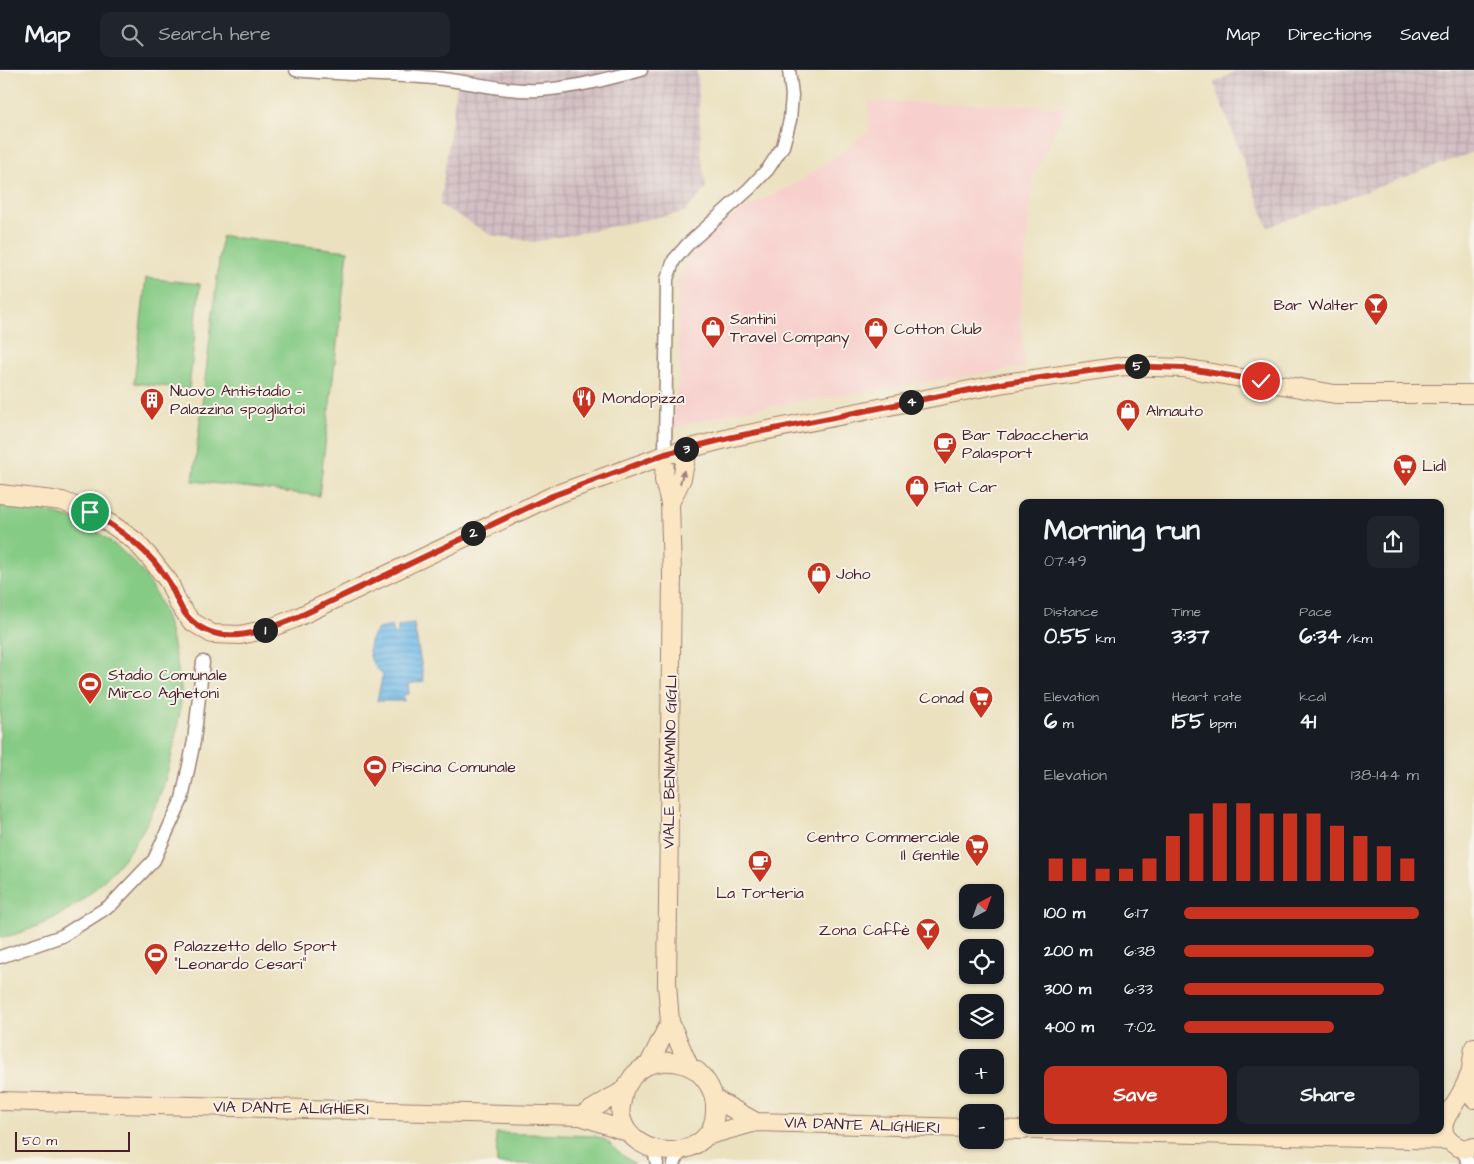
<!DOCTYPE html>
<html lang="en">
<head>
<meta charset="utf-8">
<style>
  body { margin:0; font-family:"Architects Daughter",sans-serif; background:#20242c; color:#f1f3f6; height:100vh; display:flex; flex-direction:column; font-size:19px; white-space:nowrap }
  * { box-sizing:border-box; margin:0 }
  p { font-size:16px; color:#9ea1a6 }
  .icon { flex:none; width:28px; height:28px; fill:none; stroke:currentColor; stroke-width:2; stroke-linecap:round; stroke-linejoin:round }
  .map { position:relative; flex:1; overflow:hidden }
  .sheet { position:absolute; left:1019px; top:429px; width:425px; height:635px; display:flex; flex-direction:column; background:#171b24; border-radius:10px; box-shadow:0 1px 4px #0004 }
  .sheet>* { flex:none }
  .needle { width:32px; rotate:41deg }
  .buttons { position:absolute; left:959px; top:814px; display:grid; gap:10px }
  .buttons a { display:grid; place-items:center; width:45px; height:45px; border-radius:10px; background:#171b24; box-shadow:0 1px 4px #0004; font-size:25px }
  .scale { position:absolute; left:15px; bottom:12px; width:115px; box-sizing:border-box; padding-left:5px; border:2px solid #4a1f2b; border-top:0; font-size:14px; line-height:18px; white-space:nowrap; color:#4a1f2b; -webkit-text-stroke:4px #f7f3e8; paint-order:stroke }
  .pin { position:absolute; display:grid; place-items:center; width:42px; height:42px; color:#fff; margin:-21px; border:2px solid #fff; border-radius:50%; box-shadow:0 1px 5px #0007 }
  .km { position:absolute; width:25px; height:25px; margin:-12px; border-radius:50%; background:#222; color:#fff; font-size:14px; line-height:25px; text-align:center }
  .round { display:grid; place-items:center; flex:none; width:52px; height:52px; border-radius:10px; background:#20242c }
  .summary { display:flex; align-items:center; justify-content:space-between; height:85px; padding:0 25px }
  h1 { font-size:28px; font-weight:700; line-height:38px }
  .stats { display:grid; grid-template-columns:repeat(3,1fr); gap:8px; height:85px; padding:5px 25px }
  .stats div { display:grid; align-content:center }
  .stats b { font-size:21px; font-weight:700 }
  .stats small { font-size:14px; font-weight:400 }
  .stats p { font-size:14px }
  .chart { height:140px; padding:10px 25px }
  .chart p { display:flex; justify-content:space-between }
  .chart svg { width:100%; height:90px; margin-top:5px; stroke:#c8321e; stroke-width:6 }
  .primary-button { display:flex; gap:10px; margin-top:auto; padding:10px 25px }
  .primary-button a { flex:1; height:58px; border-radius:10px; background:#c8321e; color:#fff; font-size:20px; font-weight:700; line-height:58px; text-align:center }
  .primary-button a+a { background:#20242c; color:#f1f3f6 }
  ul { padding:0 25px; list-style:none; font-size:16px }
  li { display:grid; grid-template-columns:80px 60px 1fr; align-items:center; height:38px }
  li i { height:12px; border-radius:6px; background:#c8321e }
  header { display:flex; align-items:center; gap:30px; box-sizing:border-box; height:70px; padding:0 25px; background:#171b24; border-bottom:1px solid #363941 }
  header strong { font-size:24px }
  nav { display:flex; gap:28px; margin-inline-start:auto; font-size:18px }
  .search { width:350px; height:45px; background:#20242c; display:flex; align-items:center; gap:12px; box-sizing:border-box; padding:0 18px; border-radius:10px; color:#9ea1a6; font-size:19px }
  .map>svg:first-child { display:block }
</style>
</head>
<body>
<header>
<strong>Map</strong>
<div class="search"><svg class="icon" aria-label="search" viewBox="0 0 24 24"><circle cx="10" cy="10" r="6"/><path d="M15 15l6 6"/></svg>Search here</div>
<nav><a>Map</a><a>Directions</a><a>Saved</a></nav>
</header>
<div class="map">
<svg width="1474" height="1094" viewBox="0 0 1474 1094">
  <defs>
    <pattern id="industrial-grid" width="8" height="8" patternUnits="userSpaceOnUse" patternTransform="scale(1.25)"><rect width="8" height="8" fill="#d2bec3"/><path d="M0 4h8M4 0v8" fill="none" stroke="#b6a3a8"/></pattern>
    <pattern id="water-rules" width="6" height="5" patternUnits="userSpaceOnUse" patternTransform="scale(1.25)"><rect width="6" height="5" fill="#71bae9"/><path d="M0 2.5h6" fill="none" stroke="#639fc8"/></pattern>
  </defs>
  <rect width="100%" height="100%" fill="#f7f3e8"/>
  <filter id="ink" filterUnits="userSpaceOnUse"><feTurbulence type="fractalNoise" baseFrequency=".02" numOctaves="2"/><feDisplacementMap in="SourceGraphic" scale="10" xChannelSelector="R" yChannelSelector="G"/><feConvolveMatrix kernelMatrix="1 2 1 2 8 2 1 2 1" color-interpolation-filters="sRGB"/></filter>
  <filter id="wash" filterUnits="userSpaceOnUse"><feTurbulence type="fractalNoise" baseFrequency=".0096" numOctaves="4" result="noise"/><feDisplacementMap in="SourceGraphic" scale="20" xChannelSelector="R" yChannelSelector="G"/><feGaussianBlur stdDeviation="1.12" result="paint"/><feColorMatrix in="noise" values="0 0 0 0 0 0 0 0 0 0 0 0 0 0 0 0 0 1.4 0 .05"/><feComposite in="paint" operator="in"/></filter>
  <g filter="url(#wash)">
    <rect width="100%" height="100%" fill="#ebe1bf"/>
    <path fill="#f7d0cd" d="M868,31L1067,37L1033,107L1020,246L1025,297L738,341L672,358L680,301L677,210L693,183L713,160L750,136L797,113L848,78L869,61Z"/>
    <path fill="url(#industrial-grid)" d="M459,0H696L698,8L701,81L706,119L685,142L534,172L491,165L440,135Z
      M1238,0H1474V82L1268,157L1214,13Z"/>
    <path fill="#86cb85" stroke="#687558" d="M222,166L348,181L319,426L193,411Z
      M146,208L200,214L189,319L134,313Z
      M13,435C33,439 53,442 72,449C94,456 130,485 144,504C160,527 169,553 174,580C176,592 180,605 181,618C182,635 178,653 175,670C171,688 167,707 160,725C133,794 73,853 0,868V436Z
      M496,1063L595,1066L606,1070L618,1082L635,1094H497Z"/>
    <path fill="url(#water-rules)" stroke="#5e6c8a" d="M414,554L424,611L408,614L409,624L403,625L404,631H377L383,604C367,592 364,573 378,559L392,556L394,564L398,563V556Z"/>
  </g>
  <g filter="url(#ink)">
    <g fill="none" stroke-linecap="round" stroke-linejoin="round">
      <defs>
        <path id="street" d="M296,0C342,5 387,4 433,8C469,11 504,22 540,20C574,18 607,9 641,0
          M665,385L667,209L674,190L688,174L749,119L768,99L783,76L790,50L792,25L789,0
          M0,887L62,866L111,835L154,790L182,729L194,671L203,592
          M1462,1079L1469,1094
          M655,1085L657,1094
          M674,1094L678,1086"/>
        <path id="secondary" d="M665,385L664,410L670,433L672,505L667,914L670,952L689,996
          M0,424L62,431L90,442L114,456L135,471L151,489L169,512L178,533L191,551L212,564L240,565L268,559L296,548L552,426L665,385L733,367L1005,313L1124,296L1183,298L1335,324H1474
          M670,433L682,408L688,379
          M1474,977C1472,994 1467,1013 1474,1029
          M649,994L670,952
          M1470,1004C1467,1011 1464,1018 1460,1025C1452,1040 1432,1058 1452,1073C1460,1079 1465,1080 1474,1077
          M715,1029L756,1052
          M0,1031L581,1046L625,1061
          M581,1046C591,1040 601,1034 610,1028C614,1026 620,1023 623,1020C628,1016 630,1009 634,1005C650,988 679,988 697,1001C707,1010 715,1023 715,1037C718,1094 631,1094 621,1046C619,1039 623,1028 624,1020
          M995,1059L1022,1060
          M1034,1060L1449,1070
          M709,1065L756,1052L968,1058"/>
      </defs>
      <use href="#street" stroke="#9a8075" stroke-width="15"/>
      <use href="#secondary" stroke="#9a8075" stroke-width="20"/>
      <use href="#street" stroke="#fff" stroke-width="12"/>
      <use href="#secondary" stroke="#fbe6c4" stroke-width="18"/>
    </g>
    <defs><path id="oneway-solid" d="M-6-.8H1V-3.2L6.5 0L1 3.2V.8H-6Z" transform="scale(1.25)"/></defs>
    <use fill="#a28278" href="#oneway-solid" transform="translate(682 407) rotate(-73)"/>
  </g>
  <g fill="none" stroke-linecap="round" stroke-linejoin="round" filter="url(#ink)">
    <defs>
      <path id="route" d="M90,442C121,460 150,481 169,512C176,525 180,541 192,551C222,578 264,561 296,548L552,426L665,384L733,367L1005,313L1124,296L1183,298L1261,311"/>
    </defs>
    <use href="#route" stroke="#fff" stroke-width="10"/>
    <use href="#route" stroke="#c8321e" stroke-width="6"/>
  </g>
  <defs>
    <symbol id="bar-pin" viewBox="-11 -11 22 30"><path d="M0 17L-7.5 6A9.5 9.5 0 1 1 7.5 6Z" fill="#c8321e" stroke="#f7f3e8"/><path d="M-6-5H6L.8 .8V4.5H3.5V6h-7V4.5H-.8V.8Z" fill="#fff"/></symbol>
    <symbol id="shop-pin" viewBox="-11 -11 22 30"><path d="M0 17L-7.5 6A9.5 9.5 0 1 1 7.5 6Z" fill="#c8321e" stroke="#f7f3e8"/><path d="M-5-2.5h2.3a2.7 3.5 0 0 1 5.4 0H5L5.5 6h-11ZM-1.5-2.5h3a1.5 2.3 0 0 0-3 0Z" fill="#fff"/></symbol>
    <symbol id="restaurant-pin" viewBox="-11 -11 22 30"><path d="M0 17L-7.5 6A9.5 9.5 0 1 1 7.5 6Z" fill="#c8321e" stroke="#f7f3e8"/><path d="M-5-6h1v4h1v-4h1v4h1v-4h1v5L-1.5 .5V6h-2V.5L-5-1ZM5-6V6H3V1.5H1.5Q1.5-4 5-6Z" fill="#fff"/></symbol>
    <symbol id="building-pin" viewBox="-11 -11 22 30"><path d="M0 17L-7.5 6A9.5 9.5 0 1 1 7.5 6Z" fill="#c8321e" stroke="#f7f3e8"/><path d="M-4-6H4V6H1V3H-1V6H-4ZM-2.5-4.3h1.7v1.8h-1.7ZM.8-4.3h1.7v1.8H.8ZM-2.5-1h1.7V.8h-1.7ZM.8-1h1.7V.8H.8Z" fill="#fff"/></symbol>
    <symbol id="cafe-pin" viewBox="-11 -11 22 30"><path d="M0 17L-7.5 6A9.5 9.5 0 1 1 7.5 6Z" fill="#c8321e" stroke="#f7f3e8"/><path d="M-5.5-4.5H6V0H3Q3 3.5 0 3.5H-2.5Q-5.5 3.5-5.5 0ZM3-3.2v2h1.7v-2ZM-6 4.5H4V6H-6Z" fill="#fff"/></symbol>
    <symbol id="supermarket-pin" viewBox="-11 -11 22 30"><path d="M0 17L-7.5 6A9.5 9.5 0 1 1 7.5 6Z" fill="#c8321e" stroke="#f7f3e8"/><path d="M-6-5.5h2.5l.6 2H6L4.5 2H-2.5L-4.4-4H-6ZM-1.5 3.2a1.3 1.3 0 1 0 .1 0ZM3 3.2a1.3 1.3 0 1 0 .1 0Z" fill="#fff"/></symbol>
    <symbol id="stadium-pin" viewBox="-11 -11 22 30"><path d="M0 17L-7.5 6A9.5 9.5 0 1 1 7.5 6Z" fill="#c8321e" stroke="#f7f3e8"/><path d="M0-5a6.5 5 0 1 0 0 10a6.5 5 0 1 0 0-10ZM-3.5-1.8h7v3.6h-7Z" fill="#fff"/></symbol>
  </defs>
  <g fill-rule="evenodd">
    <use href="#bar-pin" x="1362" y="221" width="28" height="38"/>
    <use href="#shop-pin" x="699" y="244" width="28" height="38"/>
    <use href="#shop-pin" x="862" y="245" width="28" height="38"/>
    <use href="#restaurant-pin" x="570" y="314" width="28" height="38"/>
    <use href="#building-pin" x="138" y="316" width="28" height="38"/>
    <use href="#shop-pin" x="1114" y="327" width="28" height="38"/>
    <use href="#cafe-pin" x="931" y="360" width="28" height="38"/>
    <use href="#supermarket-pin" x="1391" y="382" width="28" height="38"/>
    <use href="#shop-pin" x="903" y="403" width="28" height="38"/>
    <use href="#shop-pin" x="805" y="490" width="28" height="38"/>
    <use href="#stadium-pin" x="76" y="600" width="28" height="38"/>
    <use href="#supermarket-pin" x="967" y="614" width="28" height="38"/>
    <use href="#stadium-pin" x="361" y="683" width="28" height="38"/>
    <use href="#supermarket-pin" x="963" y="762" width="28" height="38"/>
    <use href="#cafe-pin" x="746" y="778" width="28" height="38"/>
    <use href="#bar-pin" x="914" y="846" width="28" height="38"/>
    <use href="#stadium-pin" x="142" y="871" width="28" height="38"/>
  </g>
  <g text-anchor="middle" dominant-baseline="central" stroke-width="4" stroke-linejoin="round" paint-order="stroke">
    <g font-size="16" fill="#4a1f2b" stroke="#f7f3e8" text-anchor="start">
      <text x="1358" y="235" text-anchor="end">Bar Walter</text>
      <text x="730" y="249">Santini<tspan x="730" dy="18">Travel Company</tspan></text>
      <text x="894" y="259">Cotton Club</text>
      <text x="170" y="321">Nuovo Antistadio -<tspan x="170" dy="18">Palazzina spogliatoi</tspan></text>
      <text x="602" y="328">Mondopizza</text>
      <text x="1146" y="341">Almauto</text>
      <text x="962" y="365">Bar Tabaccheria<tspan x="962" dy="18">Palasport</tspan></text>
      <text x="1422" y="396">Lidl</text>
      <text x="934" y="417">Fiat Car</text>
      <text x="836" y="504">Joho</text>
      <text x="108" y="605">Stadio Comunale<tspan x="108" dy="18">Mirco Aghetoni</tspan></text>
      <text x="964" y="628" text-anchor="end">Conad</text>
      <text x="392" y="697">Piscina Comunale</text>
      <text x="960" y="767" text-anchor="end">Centro Commerciale<tspan x="960" dy="18">Il Gentile</tspan></text>
      <text x="760" y="823" text-anchor="middle">La Torteria</text>
      <text x="910" y="860" text-anchor="end">Zona Caffè</text>
      <text x="174" y="876">Palazzetto dello Sport<tspan x="174" dy="18">"Leonardo Cesari"</tspan></text>
    </g>
    <g font-size="16" fill="#4a1f2b" stroke="#f7f3e8">
      <text transform="translate(670 692) rotate(-89)">VIALE BENIAMINO GIGLI</text>
      <text transform="translate(291 1038) rotate(1)">VIA DANTE ALIGHIERI</text>
      <text transform="translate(862 1055) rotate(2)">VIA DANTE ALIGHIERI</text>
    </g>
  </g>
</svg>
<div class="buttons">
<a><svg class="needle" viewBox="-14 -14 28 28"><path d="M0-13l5 13h-10z" fill="#e53935"/><path d="M0 13l5-13h-10z" fill="#9ea1a6"/></svg></a>
<a><svg class="icon" aria-label="locate" viewBox="0 0 24 24"><circle cx="12" cy="12" r="6"/><path d="M12 2v4M12 18v4M2 12h4M18 12h4"/></svg></a>
<a><svg class="icon" aria-label="layers" viewBox="0 0 24 24"><path d="M12 4l9 5-9 5-9-5zM3 14l9 5 9-5"/></svg></a>
<a>+</a>
<a>−</a>
</div>
<div class="scale">50 m</div>
<div class="pin" style="left:90px;top:442px;background:#1e9e55"><svg class="icon" aria-label="arrive" viewBox="0 0 24 24"><path d="M6 21V4h12l-3 4 3 4H6"/></svg></div>
<div class="pin" style="left:1261px;top:311px;background:#d93025"><svg class="icon" aria-label="check" viewBox="0 0 24 24"><path d="M5 12l5 5 9-10"/></svg></div>
<b class="km" style="left:265px;top:560px">1</b>
<b class="km" style="left:473px;top:463px">2</b>
<b class="km" style="left:686px;top:379px">3</b>
<b class="km" style="left:911px;top:332px">4</b>
<b class="km" style="left:1137px;top:296px">5</b>
<section class="sheet">
<div class="summary"><div><h1>Morning run</h1><p>07:49</p></div><a class="round"><svg class="icon" aria-label="share" viewBox="0 0 24 24"><path d="M12 15V3M7 8l5-5 5 5M5 13v7h14v-7"/></svg></a></div>
<div class="stats">
<div><p>Distance</p><b>0.55<small> km</small></b></div>
<div><p>Time</p><b>3:37</b></div>
<div><p>Pace</p><b>6:34<small> /km</small></b></div>
</div>
<div class="stats">
<div><p>Elevation</p><b>6<small> m</small></b></div>
<div><p>Heart rate</p><b>155<small> bpm</small></b></div>
<div><p>kcal</p><b>41</b></div>
</div>
<div class="chart"><p><span>Elevation</span>138–144 m</p>
<svg viewBox="0 0 160 44" preserveAspectRatio="none"><path d="M5 44V33M15 44V33M25 44V38M35 44V38M45 44V33M55 44V22M65 44V11M75 44V6M85 44V6M95 44V11M105 44V11M115 44V11M125 44V17M135 44V22M145 44V27M155 44V33"/></svg>
</div>
<ul>
<li><b>100 m</b>6:17<i style="width:100%"></i></li>
<li><b>200 m</b>6:38<i style="width:81%"></i></li>
<li><b>300 m</b>6:33<i style="width:85%"></i></li>
<li><b>400 m</b>7:02<i style="width:64%"></i></li>
</ul>
<div class="primary-button"><a>Save</a><a>Share</a></div>
</section>
</div>
</body>
</html>
